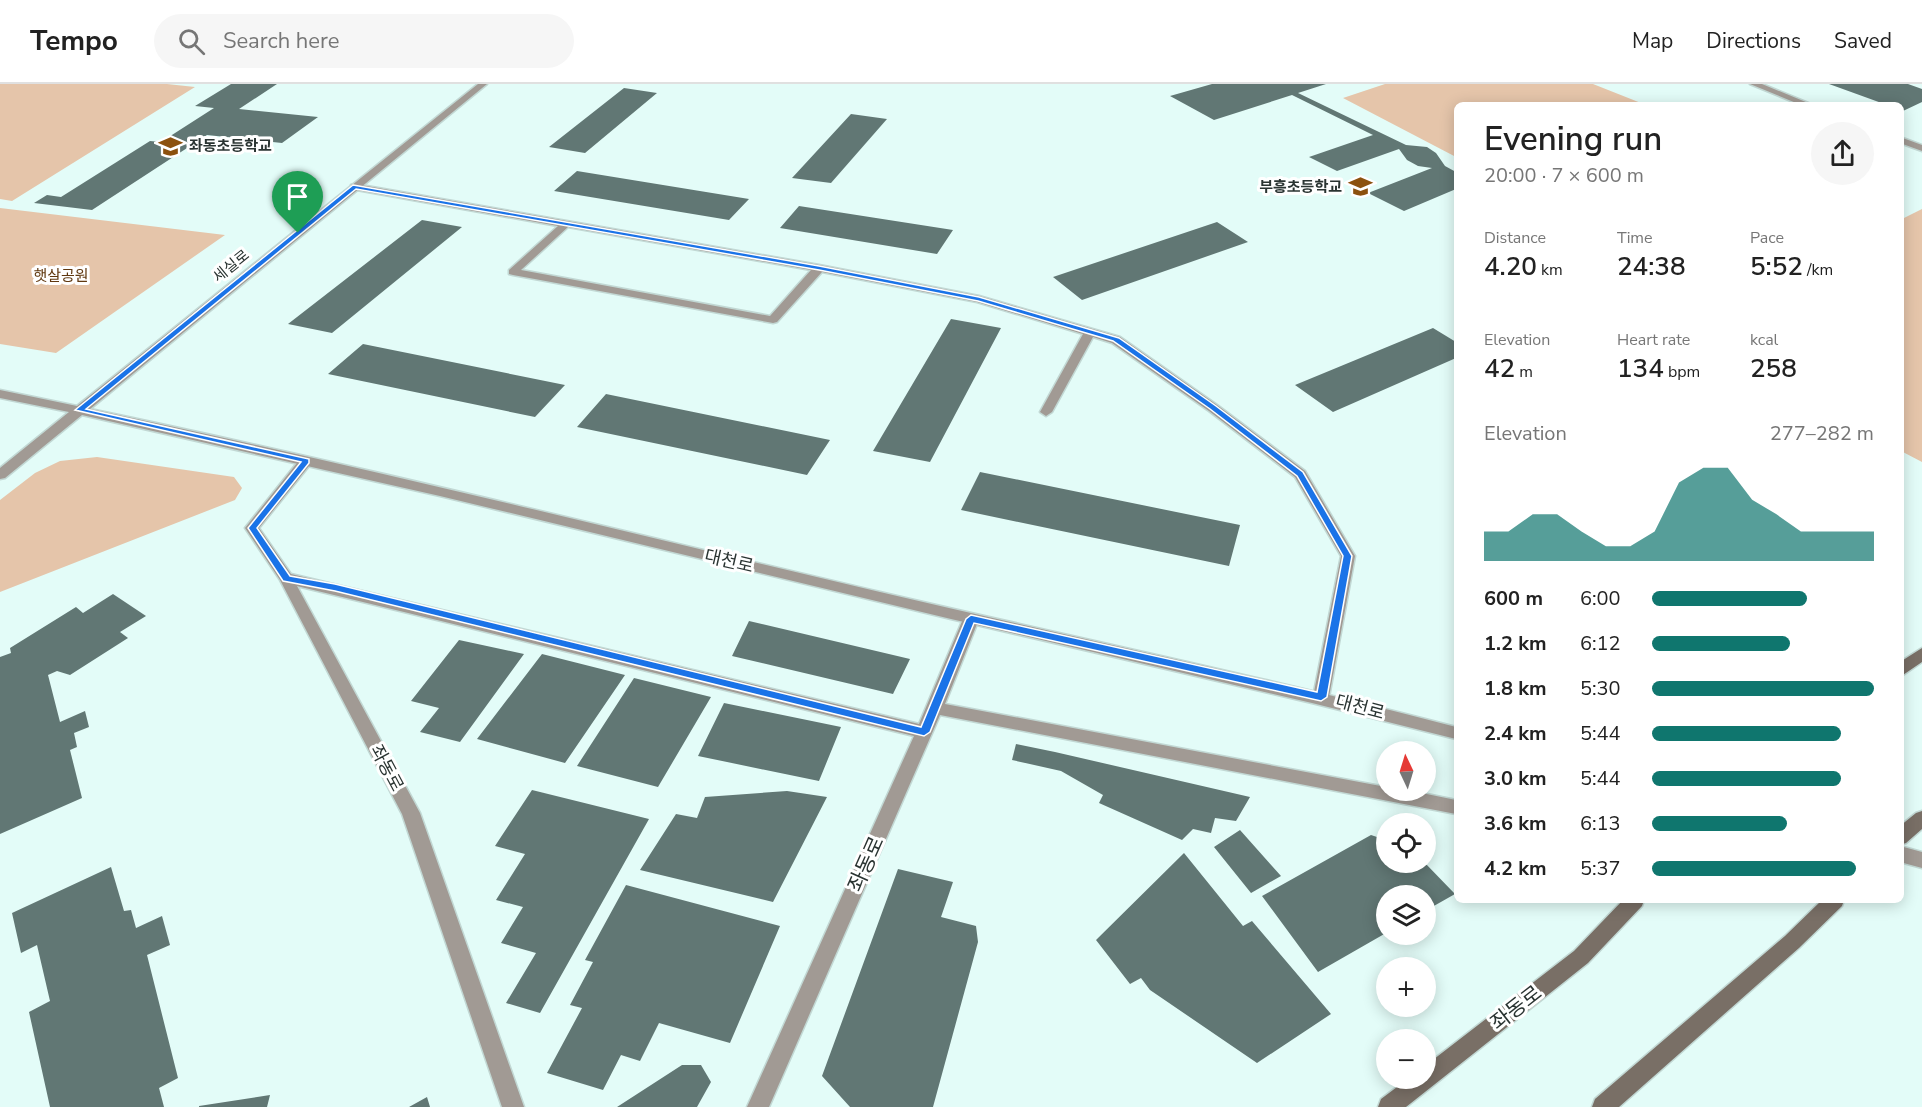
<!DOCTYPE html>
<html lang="en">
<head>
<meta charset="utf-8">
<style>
  body { margin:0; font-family:"Nunito Sans","Noto Sans KR",sans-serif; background:#f6f6f6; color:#222; height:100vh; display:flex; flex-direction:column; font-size:22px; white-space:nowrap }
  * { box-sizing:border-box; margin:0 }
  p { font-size:20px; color:#767676 }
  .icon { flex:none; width:33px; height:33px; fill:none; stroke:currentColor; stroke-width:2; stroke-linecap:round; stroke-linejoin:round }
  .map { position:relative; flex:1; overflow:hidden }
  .side { position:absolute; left:1454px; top:18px; width:450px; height:801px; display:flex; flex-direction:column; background:#fff; border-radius:9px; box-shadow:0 3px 15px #0003 }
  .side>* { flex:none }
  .needle { width:39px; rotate:356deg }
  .tools { position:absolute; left:1376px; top:657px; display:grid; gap:12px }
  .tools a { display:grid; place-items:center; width:60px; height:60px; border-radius:50%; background:#fff; box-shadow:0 3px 15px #0003; font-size:30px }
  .pin { position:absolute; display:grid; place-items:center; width:51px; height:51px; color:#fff; margin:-62px -26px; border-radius:50% 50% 50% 0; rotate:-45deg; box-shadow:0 0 6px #0007 }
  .pin .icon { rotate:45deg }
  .round { display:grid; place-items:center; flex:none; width:63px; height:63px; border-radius:32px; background:#f6f6f6 }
  .headline { display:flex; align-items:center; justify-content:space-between; height:102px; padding:0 30px }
  h1 { font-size:33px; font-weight:600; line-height:45px }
  .figures { display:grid; grid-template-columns:repeat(3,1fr); gap:9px; height:102px; padding:6px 30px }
  .figures div { display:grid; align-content:center }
  .figures b { font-size:26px; font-weight:600 }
  .figures small { font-size:16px; font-weight:400 }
  .figures p { font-size:16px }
  .chart { height:168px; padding:12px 30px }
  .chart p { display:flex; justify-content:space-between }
  .chart svg { width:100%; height:108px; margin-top:6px; fill:#0f766e; opacity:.7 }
  ul { padding:0 30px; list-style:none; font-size:20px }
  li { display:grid; grid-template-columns:96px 72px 1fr; align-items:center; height:45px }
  li i { height:15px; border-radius:8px; background:#0f766e }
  header { display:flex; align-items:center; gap:36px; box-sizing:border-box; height:84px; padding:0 30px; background:#fff; border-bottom:2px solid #e0e0e0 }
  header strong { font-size:28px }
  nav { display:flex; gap:33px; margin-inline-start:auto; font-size:21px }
  .search { width:420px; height:54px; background:#f6f6f6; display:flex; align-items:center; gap:15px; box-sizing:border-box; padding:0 21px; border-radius:33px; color:#767676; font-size:22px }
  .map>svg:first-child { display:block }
</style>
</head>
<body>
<header>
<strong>Tempo</strong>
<div class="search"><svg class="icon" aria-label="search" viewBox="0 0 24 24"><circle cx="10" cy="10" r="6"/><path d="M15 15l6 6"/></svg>Search here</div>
<nav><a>Map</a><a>Directions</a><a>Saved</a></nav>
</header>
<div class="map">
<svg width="1922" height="1023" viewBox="0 0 1922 1023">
  <rect width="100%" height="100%" fill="#e3fcf8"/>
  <path fill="#e5c5aa" d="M0,0H167L195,3L12,117L0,115Z
    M1385,0H1593L1646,21H1456V73L1343,14Z
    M0,124L225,151L56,269L0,260Z
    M1922,125V378L1901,367L1900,136Z
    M97,373L234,393L242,404L235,416L0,508V416L35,389L60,377Z"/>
  <path fill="#617774" d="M231,0H277L239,25L318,33L282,59L207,51L92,126L34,119L47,111L61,113L150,57L161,58L214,24L195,22Z
    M1212,0H1326L1298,9L1406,61L1427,63L1436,69L1445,82L1456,88V105L1404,127L1368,109L1432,84L1418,82L1407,76L1399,65L1337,87L1309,73L1373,51L1292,11L1214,36L1170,12Z
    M1829,0H1908L1922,5V18L1903,27L1900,26V21H1887Z
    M624,4L657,9L585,69L549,63Z
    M851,30L887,35L831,99L792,94Z
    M577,87L749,115L729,136L554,107Z
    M799,122L953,146L937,170L780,144Z
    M422,136L462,143L332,249L288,240Z
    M1217,138L1248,158L1082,216L1053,193Z
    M951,235L1001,244L930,378L873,367Z
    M1433,244L1456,258V274L1333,328L1295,301Z
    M363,260L565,301L535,333L328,290Z
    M606,310L830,356L807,391L577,343Z
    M980,388L1240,441L1229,482L961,426Z
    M113,510L146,532L120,548L128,554L70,591L57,587L48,591L60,638L85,627L89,643L74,649L77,663L70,666L82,714L0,750V573L11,569L10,564L76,523L83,529Z
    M749,537L910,575L893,610L732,572Z
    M459,556L524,570L460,658L420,648L439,624L411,617Z
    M542,570L625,591L565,679L477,655Z
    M634,594L711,613L658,703L577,682Z
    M724,619L841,643L819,697L698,672Z
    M1016,660L1055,668L1250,713L1236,737L1215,734L1211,749L1193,745L1182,756L1099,719L1103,711L1061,687L1012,676Z
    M532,706L649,735L540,929L506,919L536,869L501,859L523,823L496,816L525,770L495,762Z
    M787,707L827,713L773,818L640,786L676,730L697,734L705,713Z
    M1240,746L1281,792L1251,809L1214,763Z
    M1371,751L1386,756V778H1424L1455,810L1425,827V812H1386V849L1318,888L1262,812Z
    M1184,769L1243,842L1252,837L1331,930L1257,979L1150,906L1141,894L1130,900L1096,856Z
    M111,783L124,827L131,826L136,844L162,832L170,861L147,871L178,994L159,1004L164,1023H50L29,928L50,917L37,861L21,869L12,829Z
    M898,785L953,798L941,833L976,842L978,858L933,1023H850L822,992Z
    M626,801L780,842L730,959L659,939L640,977L621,971L603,1006L547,989L582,924L570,921L593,878L585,876Z
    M682,981H701L711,998L697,1023H617Z
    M270,1011L267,1023H199V1022Z
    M427,1013L430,1023H409Z"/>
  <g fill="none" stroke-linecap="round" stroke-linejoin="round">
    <defs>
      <path id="service" d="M355,100L819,181L979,212L1120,253L1217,321L1305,387L1355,472L1329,613L1327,617L1321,619L1315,617L1313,613L1341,472L1295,393L1209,327L1112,259L1093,253L1052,328L1046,332L1040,328L1083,250L977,218L822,188L777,238L773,239L513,191L509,190V186L558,142L351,105V101ZM568,143L811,186L770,232L521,186Z"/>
      <path id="minor" d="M306,373L313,377L259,444L291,490L919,640L963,535L966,531H976L979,535L945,620L1386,703V706H1407L1456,716V730L940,631L769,1023H747L914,652L297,502L420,729L524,1023H502L402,730L280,496L245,444L301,374Z
        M1900,762L1922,768V784L1900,778Z"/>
      <path id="tertiary" d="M478,0H487L90,325C354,380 617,446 880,508C1072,553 1265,593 1456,643V655L1312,619L951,535L440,412L82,331L5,394L0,395V384L69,328L0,314V306L77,322Z
        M1750,0H1762L1813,21H1801Z
        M1900,53L1922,61V67L1900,59Z"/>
      <path id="secondary" d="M1922,564V578L1900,593V578Z
        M1922,727V745L1906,759L1900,761V742L1916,729Z
        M1623,816H1644L1642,822L1588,879L1406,1023H1378L1381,1015L1409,994H1425V982L1574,867Z
        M1822,816H1844L1842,822L1799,864L1619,1023H1592L1595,1015L1785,852Z"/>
    </defs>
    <use href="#service" stroke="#c2d8d4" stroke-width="3"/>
    <use href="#minor" stroke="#c2d8d4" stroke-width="3"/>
    <use href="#tertiary" stroke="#c2d8d4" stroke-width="3"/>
    <use href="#secondary" stroke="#c2d8d4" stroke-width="3"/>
    <use href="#service" fill="#a19a94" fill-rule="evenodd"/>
    <use href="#minor" fill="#a19a94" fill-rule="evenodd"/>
    <use href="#tertiary" fill="#a19a94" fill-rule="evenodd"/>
    <use href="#secondary" fill="#796f66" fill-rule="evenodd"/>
  </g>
  <path fill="#1a73e8" stroke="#fff" stroke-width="1.5" fill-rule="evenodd" d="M353,101L819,182L979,213L1119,254L1216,322L1303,388L1352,472L1327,613L1321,617L974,539L930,648L924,652L335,507L283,497L248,444L301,378L75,326ZM356,105L819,186L978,217L1113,257L1210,325L1297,392L1343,472L1317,608L971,531L966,535L921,643L335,500L290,492L257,444L309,379V375L86,325Z"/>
  <defs>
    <symbol id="school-bare" viewBox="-9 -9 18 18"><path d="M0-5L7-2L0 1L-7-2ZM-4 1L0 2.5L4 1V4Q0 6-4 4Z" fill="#8c510e" stroke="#fff" stroke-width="2.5" paint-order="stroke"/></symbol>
  </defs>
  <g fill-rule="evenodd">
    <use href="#school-bare" x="154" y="46" width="33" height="33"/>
    <use href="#school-bare" x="1344" y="86" width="33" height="33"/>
  </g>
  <g text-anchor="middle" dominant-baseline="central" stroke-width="6" stroke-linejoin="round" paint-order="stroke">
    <g font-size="15" font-weight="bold" fill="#2a3432" stroke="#fff" text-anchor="start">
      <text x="189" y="62">좌동초등학교</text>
      <text x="1342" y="103" text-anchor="end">부흥초등학교</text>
    </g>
    <g font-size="15" fill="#2a3432" stroke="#fff">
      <text transform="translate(231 182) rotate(-39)">세실로</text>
    </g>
    <g font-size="15" fill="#60380f" stroke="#fff">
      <text x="61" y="192">햇살공원</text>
    </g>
    <g font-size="18" fill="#2a3432" stroke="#fff">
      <text transform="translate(729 477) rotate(13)">대천로</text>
      <text transform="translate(1360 623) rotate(15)">대천로</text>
      <text transform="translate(387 684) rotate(62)">좌동로</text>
    </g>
    <g font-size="21" fill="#2a3432" stroke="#fff">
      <text transform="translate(866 780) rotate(-66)">좌동로</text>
      <text transform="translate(1516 924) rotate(-38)">좌동로</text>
    </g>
  </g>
</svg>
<div class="tools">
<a><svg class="needle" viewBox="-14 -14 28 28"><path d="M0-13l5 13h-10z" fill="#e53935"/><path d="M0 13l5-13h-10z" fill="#767676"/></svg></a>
<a><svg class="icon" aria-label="locate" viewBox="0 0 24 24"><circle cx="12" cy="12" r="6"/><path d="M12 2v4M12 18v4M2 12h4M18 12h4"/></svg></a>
<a><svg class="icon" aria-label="layers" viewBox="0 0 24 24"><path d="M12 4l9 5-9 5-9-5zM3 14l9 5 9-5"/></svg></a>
<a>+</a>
<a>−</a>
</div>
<div class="pin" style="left:298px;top:149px;background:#1e9e55"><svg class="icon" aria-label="arrive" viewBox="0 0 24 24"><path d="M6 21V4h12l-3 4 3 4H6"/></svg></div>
<section class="side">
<div class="headline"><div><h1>Evening run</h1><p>20:00 · 7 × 600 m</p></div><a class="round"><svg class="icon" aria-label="share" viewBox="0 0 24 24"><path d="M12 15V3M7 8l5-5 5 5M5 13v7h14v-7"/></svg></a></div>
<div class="figures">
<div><p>Distance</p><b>4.20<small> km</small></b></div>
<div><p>Time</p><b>24:38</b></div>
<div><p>Pace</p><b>5:52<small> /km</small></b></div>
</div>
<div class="figures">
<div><p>Elevation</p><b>42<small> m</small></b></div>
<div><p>Heart rate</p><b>134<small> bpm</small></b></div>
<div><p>kcal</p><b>258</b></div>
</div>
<div class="chart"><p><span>Elevation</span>277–282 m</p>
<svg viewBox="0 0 160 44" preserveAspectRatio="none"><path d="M0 44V32L10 32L20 25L30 25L40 32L50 38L60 38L70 32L80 12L90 6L100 6L110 19L120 25L130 32L140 32L150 32L160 32V44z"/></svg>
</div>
<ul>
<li><b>600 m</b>6:00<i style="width:70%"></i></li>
<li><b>1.2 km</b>6:12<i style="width:62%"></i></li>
<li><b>1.8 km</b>5:30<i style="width:100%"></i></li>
<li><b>2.4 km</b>5:44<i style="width:85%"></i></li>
<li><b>3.0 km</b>5:44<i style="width:85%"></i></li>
<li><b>3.6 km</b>6:13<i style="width:61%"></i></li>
<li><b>4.2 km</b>5:37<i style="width:92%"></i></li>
</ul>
</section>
</div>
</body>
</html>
